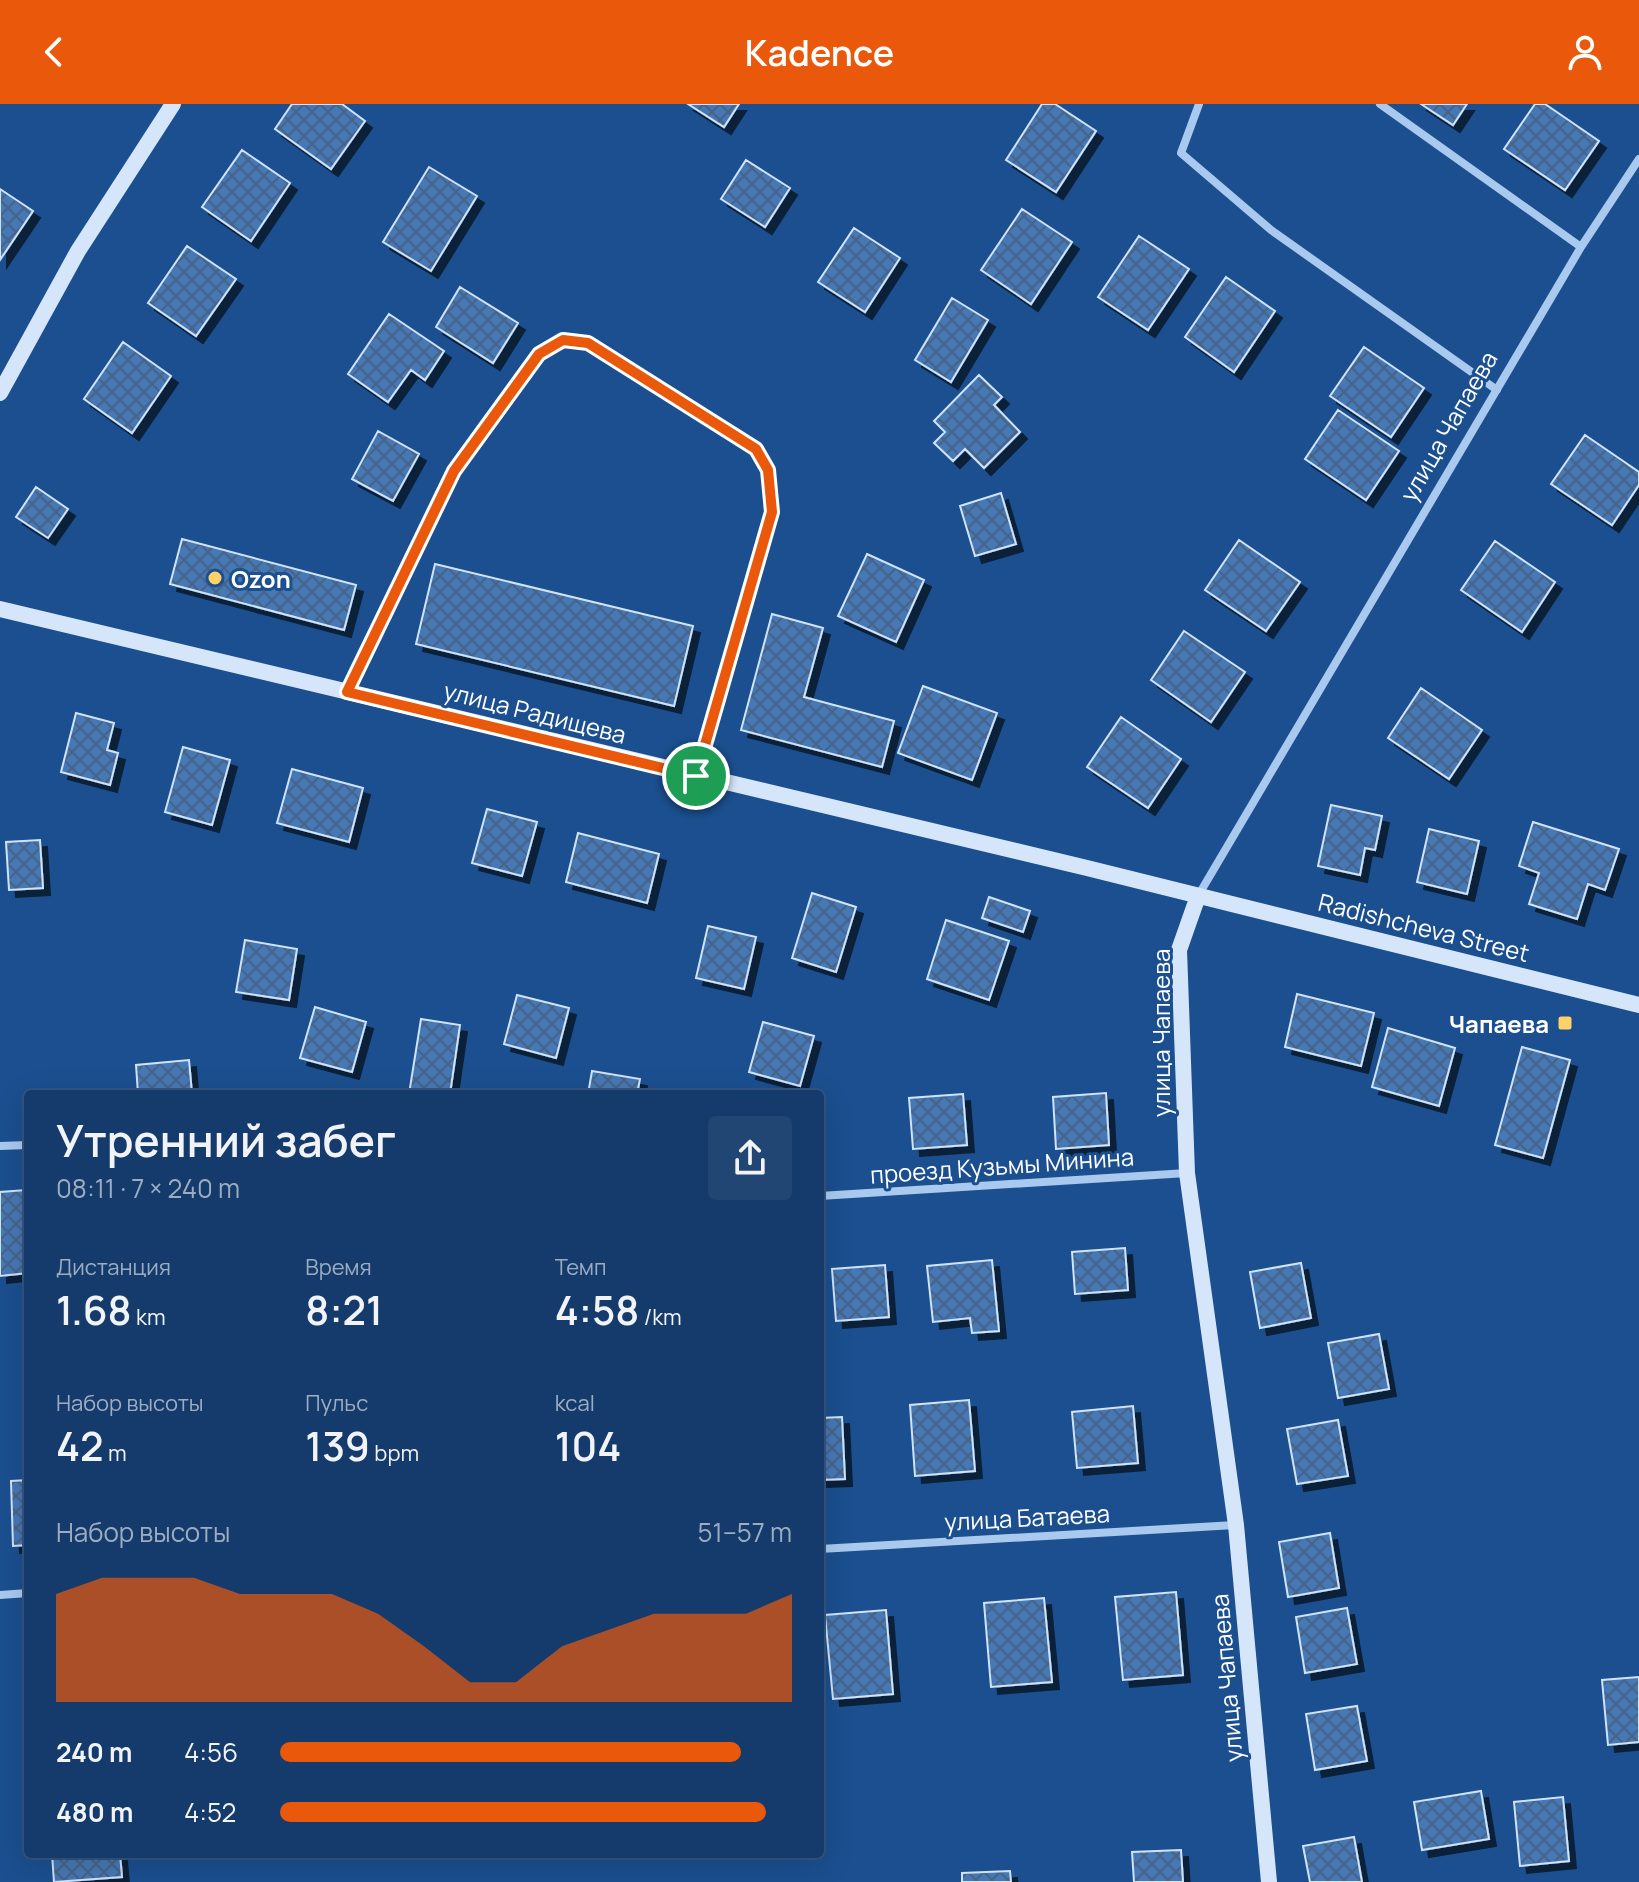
<!DOCTYPE html>
<html lang="ru">
<head>
<meta charset="utf-8">
<style>
  body { margin:0; font-family:Manrope,sans-serif; background:#214673; color:#f1f3f6; height:100vh; display:flex; flex-direction:column; font-size:30px; white-space:nowrap }
  * { box-sizing:border-box; margin:0 }
  p { font-size:26px; color:#9dadc1 }
  .icon { flex:none; width:44px; height:44px; fill:none; stroke:currentColor; stroke-width:2; stroke-linecap:round; stroke-linejoin:round }
  .map { position:relative; flex:1; overflow:hidden }
  .panel { position:absolute; left:24px; top:986px; width:800px; height:768px; display:flex; flex-direction:column; background:#143b6b; border-radius:8px; box-shadow:0 8px 32px #0002,0 0 0 2px #33557e }
  .panel>* { flex:none }
  .pin { position:absolute; display:grid; place-items:center; width:68px; height:68px; color:#fff; margin:-34px; border:4px solid #fff; border-radius:50%; box-shadow:0 2px 8px #0007 }
  .round { display:grid; place-items:center; flex:none; width:84px; height:84px; border-radius:8px; background:#214673 }
  .overview { display:flex; align-items:center; justify-content:space-between; height:136px; padding:0 32px }
  h1 { font-size:44px; font-weight:600; line-height:60px }
  .figures { display:grid; grid-template-columns:repeat(3,1fr); gap:12px; height:136px; padding:8px 32px }
  .figures div { display:grid; align-content:center }
  .figures b { font-size:40px; font-weight:600 }
  .figures small { font-size:22px; font-weight:400 }
  .figures p { font-size:22px }
  .chart { height:224px; padding:16px 32px }
  .chart p { display:flex; justify-content:space-between }
  .chart svg { width:100%; height:144px; margin-top:8px; fill:#ea580c; opacity:.7 }
  ul { padding:0 32px; list-style:none; font-size:26px }
  li { display:grid; grid-template-columns:128px 96px 1fr; align-items:center; height:60px }
  li i { height:20px; border-radius:10px; background:#ea580c }
  header { display:flex; justify-content:space-between; align-items:center; height:104px; padding:0 32px; background:#ea580c; color:#fff; font-size:36px; font-weight:600 }
  .map>svg:first-child { display:block }
</style>
</head>
<body>
<header><svg class="icon" aria-label="back" viewBox="0 0 24 24"><path d="M15 5l-7 7 7 7"/></svg>Kadence<svg class="icon" aria-label="person" viewBox="0 0 24 24"><circle cx="12" cy="8" r="4"/><path d="M4 21q1-7 8-7t8 7"/></svg></header>
<div class="map">
<svg width="1639" height="1778" viewBox="0 0 1639 1778">
  <defs>
    <pattern id="building-cross-hatch" width="8" height="8" patternUnits="userSpaceOnUse" patternTransform="scale(2)"><rect width="8" height="8" fill="#4478b7"/><path d="M0 0l8 8M0 8l8-8" fill="none" stroke="#486282"/></pattern>
    <filter id="shadow"><feDropShadow dx="7" dy="7" stdDeviation="0" flood-color="#0009"/></filter>
  </defs>
  <rect width="100%" height="100%" fill="#1b4f8f"/>
  <path fill="url(#building-cross-hatch)" stroke="#cfe3fa" stroke-width="2" filter="url(#shadow)" d="M292,0H342L365,17L331,65L275,25Z
    M688,0H739L724,23Z
    M1042,0H1055L1096,27L1056,88L1006,56Z
    M1421,0H1467L1453,21Z
    M1535,0H1545L1599,37L1565,86L1504,45Z
    M242,46L290,79L251,137L202,103Z
    M746,56L790,84L765,123L721,95Z
    M429,63L477,92L431,167L383,138Z
    M0,85L33,107L0,156Z
    M1022,105L1072,138L1031,200L981,166Z
    M854,124L900,154L865,208L818,178Z
    M1139,132L1189,165L1148,226L1098,193Z
    M187,142L236,175L196,232L148,199Z
    M1226,173L1275,207L1234,268L1185,233Z
    M460,183L518,219L493,259L436,223Z
    M952,194L988,216L951,278L915,256Z
    M389,210L444,247L425,276L411,266L388,298L348,270Z
    M123,238L171,272L132,329L84,295Z
    M1364,243L1424,284L1391,333L1330,292Z
    M979,271L1002,293L994,301L1020,328L984,364L965,345L953,357L934,339L945,328L934,317Z
    M1338,306L1399,347L1366,396L1305,355Z
    M378,327L419,350L393,397L352,375Z
    M1585,331L1639,368V381L1612,421L1551,380Z
    M36,383L68,405L48,434L16,413Z
    M1001,389L1016,440L975,452L960,402Z
    M182,435L356,481L344,526L170,480Z
    M1239,436L1300,478L1266,527L1205,486Z
    M1495,437L1555,478L1522,528L1461,486Z
    M867,450L924,476L896,538L838,512Z
    M435,460L693,522L674,602L416,540Z
    M772,510L823,524L804,593L894,617L882,663L741,626Z
    M1184,527L1245,568L1211,618L1151,576Z
    M923,582L997,609L972,676L898,649Z
    M1421,584L1482,626L1449,675L1388,634Z
    M76,609L114,619L107,646L118,649L110,681L61,668Z
    M1121,613L1181,655L1148,704L1087,663Z
    M183,643L230,656L212,721L165,708Z
    M292,665L363,684L349,738L277,719Z
    M1331,701L1382,712L1375,746L1365,744L1360,771L1318,762Z
    M487,705L537,718L522,772L472,759Z
    M1533,718L1619,745L1605,786L1588,780L1577,815L1529,800L1539,769L1519,762Z
    M1429,725L1479,737L1467,790L1417,778Z
    M578,729L659,750L647,799L566,778Z
    M40,736L43,784L9,786L6,738Z
    M812,789L856,803L836,868L792,854Z
    M989,793L1030,807L1023,828L982,814Z
    M946,816L1009,837L989,896L927,875Z
    M708,822L756,833L744,885L696,874Z
    M245,836L297,845L289,896L236,888Z
    M1297,890L1374,909L1361,962L1285,943Z
    M517,891L569,904L556,954L504,940Z
    M315,903L366,918L352,968L300,954Z
    M421,915L460,921L450,990H409Z
    M763,918L814,932L800,982L749,968Z
    M1388,924L1455,944L1439,1002L1372,983Z
    M1522,943L1570,956L1543,1054L1495,1041Z
    M189,956L192,990H138L136,961Z
    M592,967L640,975L637,990H588Z
    M1106,989L1109,1041L1056,1045L1053,993Z
    M963,990L967,1041L913,1045L909,994Z
    M26,1086L28,1169L0,1172V1088Z
    M1125,1144L1128,1186L1075,1190L1072,1148Z
    M992,1156L999,1227L972,1229L970,1214L933,1218L927,1162Z
    M1301,1159L1311,1214L1260,1224L1250,1168Z
    M885,1161L889,1213L836,1217L832,1165Z
    M1379,1230L1389,1285L1338,1294L1328,1239Z
    M969,1296L975,1367L915,1372L910,1301Z
    M1133,1302L1138,1359L1077,1364L1072,1308Z
    M842,1313L845,1375L820,1376V1314Z
    M1338,1316L1348,1372L1297,1380L1287,1325Z
    M28,1376V1441L13,1442L11,1377Z
    M1330,1429L1339,1484L1288,1493L1279,1438Z
    M1176,1488L1183,1571L1123,1576L1115,1493Z
    M1044,1494L1052,1578L991,1583L984,1499Z
    M1347,1504L1357,1560L1305,1569L1296,1513Z
    M886,1506L893,1590L833,1595L825,1511Z
    M1639,1573V1638L1608,1641L1602,1576Z
    M1357,1602L1367,1657L1315,1666L1306,1610Z
    M1481,1687L1489,1735L1422,1746L1414,1698Z
    M1563,1693L1569,1757L1520,1762L1514,1698Z
    M1354,1733L1362,1778H1310L1303,1742Z
    M1181,1746L1183,1778H1134L1132,1748Z
    M52,1750H120L122,1773L54,1778Z
    M1010,1767L1011,1778H962V1769Z"/>
  <g fill="none" stroke-linecap="round" stroke-linejoin="round">
    <path stroke="#a9c9ee" stroke-width="8" d="M1199,0L1181,49L1271,126L1497,286
      M1380,0L1581,143
      M347,588L454,367L539,250L563,236L588,239L756,345L768,366L772,408L697,671
      M1198,792L1581,143L1639,55
      M0,1042L28,1041
      M820,1092L1187,1069
      M820,1445L1235,1421
      M0,1491L28,1489"/>
    <path stroke="#d6e6fa" stroke-width="16" d="M0,289L78,147L173,0
      M0,505L1087,764L1639,901
      M1198,792L1179,846L1187,1069L1236,1421L1269,1778"/>
  </g>
  <g fill="none" stroke-linecap="round" stroke-linejoin="round">
    <defs>
      <path id="route" d="M563,236L588,239L756,345L768,366L772,408L696,672L347,588L454,367L539,250Z"/>
    </defs>
    <use href="#route" stroke="#fff" stroke-width="16"/>
    <use href="#route" stroke="#ea580c" stroke-width="10"/>
  </g>
  <g fill="#ffd166" stroke="#1b4f8f" stroke-width="3">
    <circle cx="215" cy="474" r="8"/>
    <rect x="1557" y="911" width="16" height="16" rx="4"/>
  </g>
  <g text-anchor="middle" dominant-baseline="central" stroke-width="6" stroke-linejoin="round" paint-order="stroke">
    <g font-size="24" fill="#fff" stroke="#1b4f8f">
      <text transform="translate(1448 322) rotate(-60)">улица Чапаева</text>
      <text transform="translate(535 608) rotate(14)">улица Радищева</text>
      <text transform="translate(1424 823) rotate(14)">Radishcheva Street</text>
      <text transform="translate(1160 929) rotate(-90)">улица Чапаева</text>
      <text transform="translate(1002 1061) rotate(-4)">проезд Кузьмы Минина</text>
      <text transform="translate(1027 1413) rotate(-3)">улица Батаева</text>
      <text transform="translate(1226 1574) rotate(-95)">улица Чапаева</text>
    </g>
    <g font-size="24" font-weight="bold" fill="#fff" stroke="#1b4f8f" text-anchor="start">
      <text x="231" y="474">Ozon</text>
      <text x="1549" y="919" text-anchor="end">Чапаева</text>
    </g>
  </g>
</svg>
<div class="pin" style="left:696px;top:672px;background:#1e9e55"><svg class="icon" aria-label="arrive" viewBox="0 0 24 24"><path d="M6 21V4h12l-3 4 3 4H6"/></svg></div>
<section class="panel">
<div class="overview"><div><h1>Утренний забег</h1><p>08:11 · 7 × 240 m</p></div><a class="round"><svg class="icon" aria-label="share" viewBox="0 0 24 24"><path d="M12 15V3M7 8l5-5 5 5M5 13v7h14v-7"/></svg></a></div>
<div class="figures">
<div><p>Дистанция</p><b>1.68<small> km</small></b></div>
<div><p>Время</p><b>8:21</b></div>
<div><p>Темп</p><b>4:58<small> /km</small></b></div>
</div>
<div class="figures">
<div><p>Набор высоты</p><b>42<small> m</small></b></div>
<div><p>Пульс</p><b>139<small> bpm</small></b></div>
<div><p>kcal</p><b>104</b></div>
</div>
<div class="chart"><p><span>Набор высоты</span>51–57 m</p>
<svg viewBox="0 0 160 44" preserveAspectRatio="none"><path d="M0 44V11L10 6L20 6L30 6L40 11L50 11L60 11L70 17L80 27L90 38L100 38L110 27L120 22L130 17L140 17L150 17L160 11V44z"/></svg>
</div>
<ul>
<li><b>240 m</b>4:56<i style="width:90%"></i></li>
<li><b>480 m</b>4:52<i style="width:95%"></i></li>
</ul>
</section>
</div>
</body>
</html>
